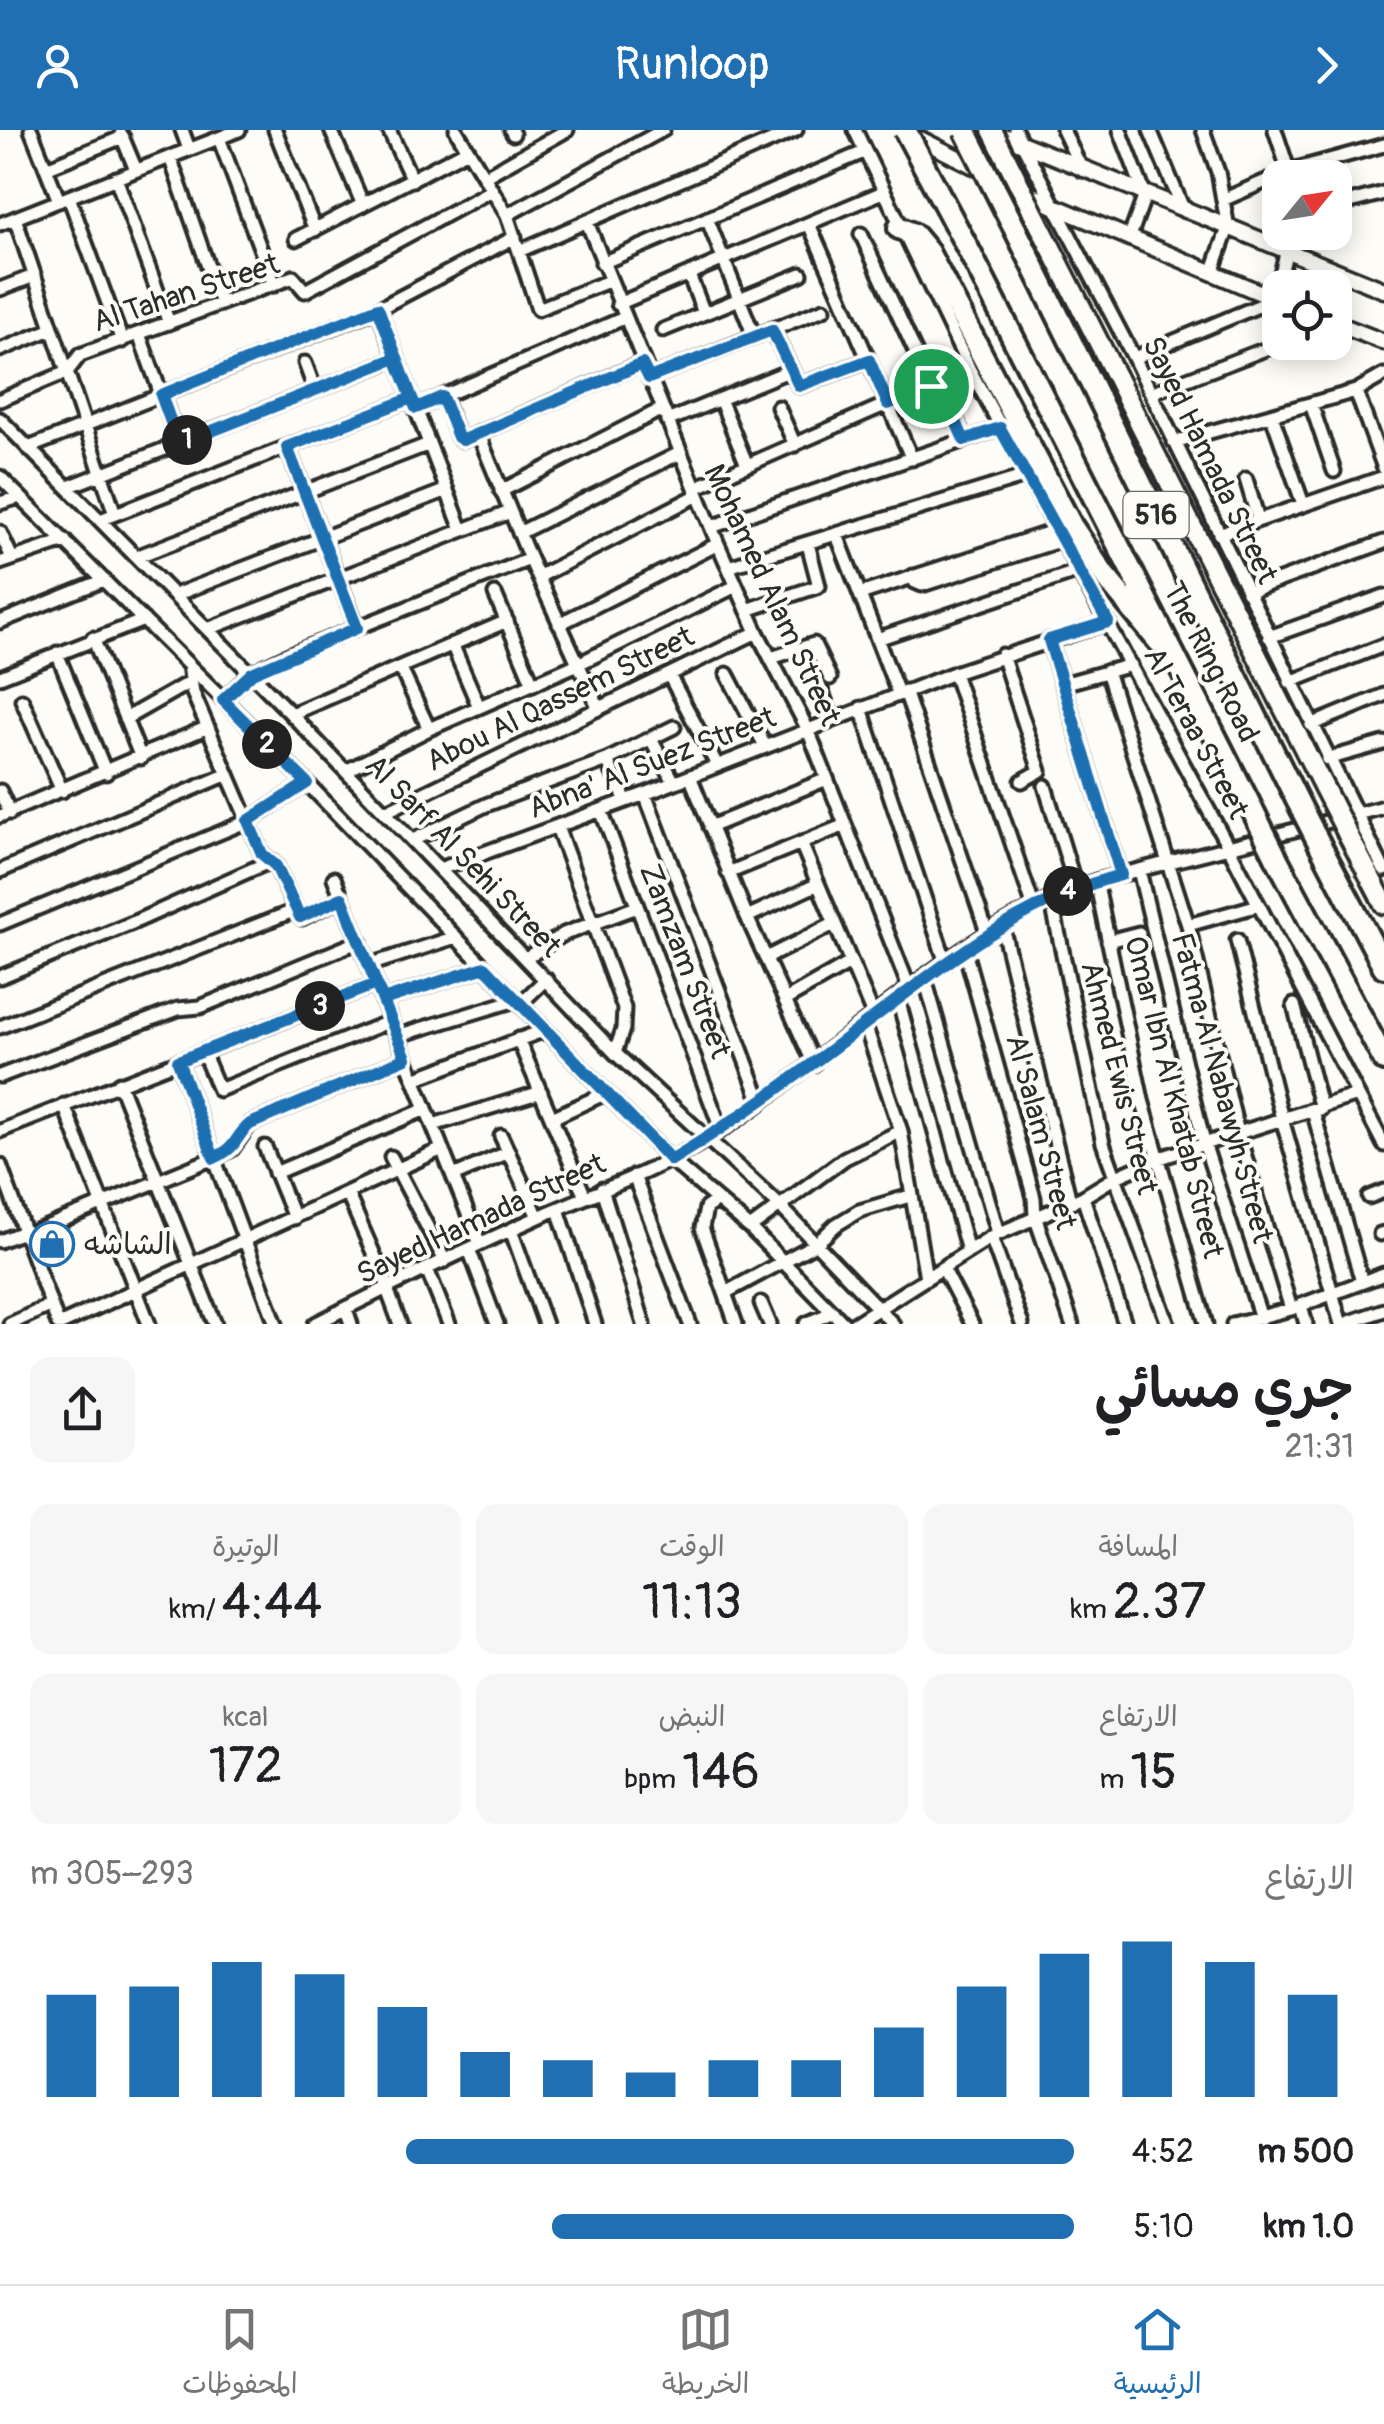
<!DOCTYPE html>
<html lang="ar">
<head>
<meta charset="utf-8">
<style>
  body { margin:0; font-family:Pangolin,"Playpen Sans Arabic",sans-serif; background:#f6f6f6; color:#202124; direction:rtl; height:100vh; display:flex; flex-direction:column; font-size:38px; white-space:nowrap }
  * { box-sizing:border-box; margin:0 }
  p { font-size:32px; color:#757577 }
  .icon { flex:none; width:55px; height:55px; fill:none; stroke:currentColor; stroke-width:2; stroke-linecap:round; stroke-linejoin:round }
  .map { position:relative; height:1194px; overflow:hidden; direction:ltr }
  .side { display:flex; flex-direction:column; background:#fff; flex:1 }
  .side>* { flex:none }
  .needle { width:65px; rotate:60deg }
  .fabs { position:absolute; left:1262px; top:30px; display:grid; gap:20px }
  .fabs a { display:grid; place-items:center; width:90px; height:90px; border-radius:20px; background:#fff; box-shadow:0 5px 25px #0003; font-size:50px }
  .pin { position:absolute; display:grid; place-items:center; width:85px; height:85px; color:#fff; margin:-42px; border:5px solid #fff; border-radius:50%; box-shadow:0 2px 10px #0007 }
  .km { position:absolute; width:50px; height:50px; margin:-25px; border-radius:50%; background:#222; color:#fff; font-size:28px; line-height:50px; text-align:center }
  .round { display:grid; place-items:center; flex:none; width:105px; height:105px; border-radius:20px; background:#f6f6f6 }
  .summary { display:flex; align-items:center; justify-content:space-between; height:170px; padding:0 30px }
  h1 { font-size:55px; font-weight:600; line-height:75px }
  .figures { display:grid; grid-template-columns:repeat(3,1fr); gap:15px; height:170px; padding:10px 30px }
  .figures div { display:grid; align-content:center; border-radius:20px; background:#f6f6f6; text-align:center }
  .figures b { font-size:50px; font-weight:600 }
  .figures small { font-size:28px; font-weight:400 }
  .figures p { font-size:28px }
  .chart { height:280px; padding:20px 30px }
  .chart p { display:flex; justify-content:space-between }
  .chart svg { width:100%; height:180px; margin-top:10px; stroke:#1f6fb2; stroke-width:6 }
  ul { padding:0 30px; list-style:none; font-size:32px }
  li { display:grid; grid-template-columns:160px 120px 1fr; align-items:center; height:75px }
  li i { height:25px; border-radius:12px; background:#1f6fb2 }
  header { display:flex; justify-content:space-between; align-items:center; height:130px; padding:0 30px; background:#1f6fb2; color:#fff; font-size:45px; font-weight:600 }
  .dock { display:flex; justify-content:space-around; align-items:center; height:140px; border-top:2px solid #e0e0e0; background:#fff; font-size:28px; color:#757577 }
  .dock a { display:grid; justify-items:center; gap:5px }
  .dock .selected { color:#1f6fb2 }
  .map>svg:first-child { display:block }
</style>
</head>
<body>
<header><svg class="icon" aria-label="forward" viewBox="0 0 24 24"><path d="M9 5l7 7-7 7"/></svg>Runloop<svg class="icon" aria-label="person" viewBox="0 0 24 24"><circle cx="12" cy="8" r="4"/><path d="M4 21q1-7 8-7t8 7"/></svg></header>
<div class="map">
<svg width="1384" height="1194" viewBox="0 0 1384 1194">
  <rect width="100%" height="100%" fill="#fdfcf7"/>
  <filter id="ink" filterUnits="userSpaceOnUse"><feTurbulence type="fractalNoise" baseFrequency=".01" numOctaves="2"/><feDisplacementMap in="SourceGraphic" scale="20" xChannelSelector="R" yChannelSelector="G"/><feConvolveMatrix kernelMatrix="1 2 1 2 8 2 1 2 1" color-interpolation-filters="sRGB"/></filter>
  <g filter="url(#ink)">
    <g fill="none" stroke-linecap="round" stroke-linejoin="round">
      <defs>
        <path id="minor" d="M31,0L59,71
          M182,0L189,19
          M275,0L315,100
          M331,0L363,75
          M389,0L412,50
          M456,0L507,85L538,179L609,151
          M511,0L513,4
          M855,0L969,238L1229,718L1384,1015
          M1015,0L1134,228L1384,740
          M1063,0L1082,40
          M1120,0L1145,65L1129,109
          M1150,0L1184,81
          M1203,0L1218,42L1228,98L1212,143
          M1275,0L1291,48
          M121,4L136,40
          M219,8L274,155
          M170,27L221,174
          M46,38L123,7
          M484,47L567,0
          M116,48L169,193
          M69,67L122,211
          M1225,69L1289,41L1384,15
          M1335,76L1384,63
          M507,85L663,0
          M15,88L115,384
          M707,88L754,206
          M587,92L718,414L757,502L808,600L910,860
          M0,94L239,0
          M809,94L912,329
          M861,104L931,256
          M296,109L468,20
          M519,121L796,0
          M602,133L864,22
          M689,145L704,183
          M0,159L34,146
          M618,174L883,62
          M378,179L462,400
          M772,199L799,256L869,230
          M663,200L801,144
          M139,204L179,313
          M0,220L52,199
          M1134,228L1275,169L1291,102
          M305,233L315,260
          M649,248L824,179
          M939,253L965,310
          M1356,261L1384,338
          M1151,263L1284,212
          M443,267L458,307L463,310L643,233
          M720,269L747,335
          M0,270L67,242L80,225L293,147L305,161L492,60
          M1311,274L1334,341
          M778,277L795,315
          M416,278L624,188
          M1272,286L1303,374
          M0,289L291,584L615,923L779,1075L893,1194
          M667,291L791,240
          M478,303L530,429L599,579
          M1174,312L1356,261L1384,245
          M287,317L357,497
          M28,318L378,179L515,107
          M0,347L307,653L671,1030L750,1098L844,1194
          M1246,349L1258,389
          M68,357L397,228
          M695,358L969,238
          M501,361L662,279
          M0,373L20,367
          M100,390L412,268
          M711,397L1000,298
          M0,402L12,428
          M519,403L680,323
          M1219,404L1384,347
          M837,405L898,563
          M136,427L429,314
          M0,433L65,411
          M728,437L1026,346
          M913,446L915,452L922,455L1062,410
          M538,447L698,365
          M1247,462L1384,412
          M495,464L533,554
          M860,464L1057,400
          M175,465L447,360
          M747,480L819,456L808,414
          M0,492L104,450
          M559,494L718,414
          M208,499L510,382
          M1269,507L1384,466
          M93,508L141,628
          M877,509L1079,441
          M1049,510L1121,745
          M452,514L479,577
          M57,523L106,643
          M1002,525L1040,641L1022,651
          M771,528L814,514L830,548
          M189,535L193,563L262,724L276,736L299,786L302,788L342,768
          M400,537L429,599
          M1107,541L1188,795L1238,1003L1291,1179
          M954,543L1034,778
          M727,544L765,616
          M669,545L717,635
          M0,547L144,490
          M1290,552L1384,515
          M1063,554L1131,535
          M819,555L833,590
          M905,561L988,805
          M22,570L62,661
          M223,570L251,543L286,526L530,429
          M861,578L946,833
          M291,584L507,491
          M125,589L190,552
          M1311,595L1384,565
          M651,609L674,652
          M1327,629L1384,613
          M607,630L626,671
          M346,641L429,599L578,534L736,456
          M690,646L747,787L814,934
          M1045,656L1076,758
          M0,661L10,683
          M645,664L761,972
          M601,680L721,999
          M385,682L757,502
          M0,686L208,597
          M557,697L624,878L623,899L615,923
          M710,697L827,649
          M413,710L486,675L607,630L674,597
          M801,713L874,887
          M440,739L645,664L954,543L1108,492
          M1139,740L1204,1013L1261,1188
          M0,741L228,644
          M728,743L845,695
          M334,748L480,1114
          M1096,751L1142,970L1206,1194
          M1051,768L1103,1013L1168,1194
          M747,787L818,754
          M0,794L248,691L307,653
          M1188,795L1259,775
          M1002,796L1070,1071
          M1237,810L1282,989L1341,1194
          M1108,811L1139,803
          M965,821L1034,1068L1035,1086L1072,1194
          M526,828L564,804L637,777
          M766,828L834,794
          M369,835L456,807
          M0,847L130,794L271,731
          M925,849L998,1103
          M898,869L968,1121
          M383,870L485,837
          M785,870L850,833
          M520,874L546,849
          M1294,875L1321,979
          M865,895L901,1001L926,1148
          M0,897L296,780
          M397,906L516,870
          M518,909L585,1067
          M203,922L219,960L391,891
          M178,931L276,1194
          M0,946L178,879L200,877L360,811
          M414,949L545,900
          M119,953L215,1194
          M64,975L149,1194
          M1313,981L1362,1152
          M552,988L606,963
          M433,995L541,962
          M0,1001L376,854
          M501,1006L538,1087
          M265,1017L294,1088
          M391,1027L445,1131
          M0,1035L58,1194
          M275,1043L426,979
          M453,1046L509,1022
          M634,1046L690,1194
          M602,1059L644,1194
          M347,1063L389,1159
          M1083,1067L1125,1194
          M1369,1067L1384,1061
          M716,1071L706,1078L702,1098L736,1194
          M558,1079L595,1194
          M750,1098L845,1028L901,1001
          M511,1100L545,1194
          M1380,1104L1384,1103
          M24,1106L214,1028L232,1019L250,994L406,928
          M991,1107L1022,1194
          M0,1111L23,1102
          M469,1119L497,1194
          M943,1138L972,1194
          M427,1139L449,1194
          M387,1159L400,1194
          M725,1163L817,1113L836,1095L859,1081L910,1066
          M761,1173L770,1194
          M1301,1176L1306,1194
          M346,1179L351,1194
          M10,1194L51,1175
          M61,1194L442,1019
          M315,1194C389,1156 465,1120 541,1086C596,1062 654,1042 706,1010C831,931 956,797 1096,751L1384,677
          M806,1194L833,1182
          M854,1194L991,1107L1083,1067L1114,1048L1157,1029L1357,965
          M1233,1194L1291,1179L1384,1144
          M1344,1194L1384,1180"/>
        <path id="tertiary" d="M991,1L1384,160
          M908,3L1054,76L1280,171
          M1335,193L1384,212"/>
        <path id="trunk" d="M1037,90L1324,658
          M1347,703L1384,774"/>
        <path id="motorway" d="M899,98L913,104L928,122L1071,395L1104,445L1159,512
          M1015,99L1298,672
          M967,117L1254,683
          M1320,715L1384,837
          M1276,727L1384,930"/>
      </defs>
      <use href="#minor" stroke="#2b2b2b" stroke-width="19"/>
      <use href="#tertiary" stroke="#2b2b2b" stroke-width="21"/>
      <use href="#trunk" stroke="#2b2b2b" stroke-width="25"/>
      <use href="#motorway" stroke="#2b2b2b" stroke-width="28"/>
      <use href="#minor" stroke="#fdfcf7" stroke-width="11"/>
      <use href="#tertiary" stroke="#fdfcf7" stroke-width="14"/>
      <use href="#trunk" stroke="#fdfcf7" stroke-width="18"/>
      <use href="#motorway" stroke="#fdfcf7" stroke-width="20"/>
      <defs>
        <path id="trunk-bridge" d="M992,0L1037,90
          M1324,658L1347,703"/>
        <path id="motorway-bridge" d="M905,0L967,117
          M965,0L1015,99
          M1298,672L1320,715
          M1254,683L1276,727"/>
      </defs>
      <use href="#trunk-bridge" stroke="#2b2b2b" stroke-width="25" stroke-linecap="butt"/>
      <use href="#motorway-bridge" stroke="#2b2b2b" stroke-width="28" stroke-linecap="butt"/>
      <use href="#trunk-bridge" stroke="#fdfcf7" stroke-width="18"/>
      <use href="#motorway-bridge" stroke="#fdfcf7" stroke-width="20"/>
    </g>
  </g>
  <g fill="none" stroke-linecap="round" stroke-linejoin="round" filter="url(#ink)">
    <defs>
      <path id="route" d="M931,256L888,274L869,230L799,256L772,200L649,248L642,234L463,310L458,307L442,267L416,278L396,228L179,314L161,265L378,178L412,268L287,317L357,498L252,543L223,570L307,653L248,691L262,724L276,736L300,787L342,768C364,822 385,875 406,928L250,994C232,1009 241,1015 214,1028L178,931L376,854L383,870L485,837L671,1030C739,989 802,942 865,894C945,834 1023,770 1121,745L1049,510L1108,492L1000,298L964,310L939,252L931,256"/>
    </defs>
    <use href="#route" stroke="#fff" stroke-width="20"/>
    <use href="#route" stroke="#1f6fb2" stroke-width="12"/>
  </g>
  <defs>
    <symbol id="shop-ring" viewBox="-11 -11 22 22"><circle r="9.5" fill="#fdfcf7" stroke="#1f6fb2" stroke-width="1.5"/><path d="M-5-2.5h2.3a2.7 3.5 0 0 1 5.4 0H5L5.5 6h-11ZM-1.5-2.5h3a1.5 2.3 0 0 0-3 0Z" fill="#1f6fb2"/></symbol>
  </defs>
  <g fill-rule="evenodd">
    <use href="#shop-ring" x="27" y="1089" width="50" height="50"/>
  </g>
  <g text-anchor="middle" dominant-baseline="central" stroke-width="8" stroke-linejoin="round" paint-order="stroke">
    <rect fill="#fdfcf7" stroke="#6a6a68" stroke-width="2.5" x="1123.5" y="362" width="65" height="46" rx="8"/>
    <g font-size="28" font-weight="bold" fill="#2b2b2b">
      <text x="1156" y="385">516</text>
    </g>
    <g font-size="30" fill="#2b2b2b" stroke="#fdfcf7">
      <text transform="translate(186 163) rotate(-18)">Al Tahan Street</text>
      <text transform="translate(1210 330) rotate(64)">Sayed Hamada Street</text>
      <text transform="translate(772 465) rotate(65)">Mohamed Alam Street</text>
      <text transform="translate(1211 532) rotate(63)">The Ring Road</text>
      <text transform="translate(560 569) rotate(-26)">Abou Al Qassem Street</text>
      <text transform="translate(1196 603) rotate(62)">Al Teraa Street</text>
      <text transform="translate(652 633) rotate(-21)">Abna' Al Suez Street</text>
      <text transform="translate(463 726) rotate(46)">Al Sarf Al Sehi Street</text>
      <text transform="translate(685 831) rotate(69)">Zamzam Street</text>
      <text transform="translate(1119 948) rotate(76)">Ahmed Ewis Street</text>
      <text transform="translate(1222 958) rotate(75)">Fatma Al Nabawyh Street</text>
      <text transform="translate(1174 967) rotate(76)">Omar Ibn Al Khatab Street</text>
      <text transform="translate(1041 1002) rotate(75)">Al Salam Street</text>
      <text transform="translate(481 1089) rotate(-25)">Sayed Hamada Street</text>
    </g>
    <g font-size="30" fill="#2b2b2b" stroke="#fdfcf7" text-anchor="start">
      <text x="84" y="1114">الشاشه</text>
    </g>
  </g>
</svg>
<div class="fabs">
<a><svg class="needle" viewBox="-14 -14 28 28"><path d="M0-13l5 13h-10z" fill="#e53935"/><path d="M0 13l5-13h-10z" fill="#757577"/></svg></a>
<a><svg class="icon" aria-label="locate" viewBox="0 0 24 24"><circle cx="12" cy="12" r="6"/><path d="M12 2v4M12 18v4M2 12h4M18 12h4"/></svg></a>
</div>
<div class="pin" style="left:931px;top:256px;background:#1e9e55"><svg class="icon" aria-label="arrive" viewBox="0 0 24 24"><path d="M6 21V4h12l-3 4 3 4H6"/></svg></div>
<b class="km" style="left:187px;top:310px">1</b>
<b class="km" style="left:267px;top:614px">2</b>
<b class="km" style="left:320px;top:876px">3</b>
<b class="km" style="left:1068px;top:761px">4</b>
</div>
<section class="side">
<div class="summary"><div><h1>جري مسائي</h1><p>21:31</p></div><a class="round"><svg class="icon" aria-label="share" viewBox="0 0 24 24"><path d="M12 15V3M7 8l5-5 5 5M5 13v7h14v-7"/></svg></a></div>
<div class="figures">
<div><p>المسافة</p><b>2.37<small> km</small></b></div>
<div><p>الوقت</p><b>11:13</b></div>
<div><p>الوتيرة</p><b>4:44<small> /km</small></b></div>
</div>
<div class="figures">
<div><p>الارتفاع</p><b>15<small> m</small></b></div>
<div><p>النبض</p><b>146<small> bpm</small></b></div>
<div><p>kcal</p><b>172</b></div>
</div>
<div class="chart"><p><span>الارتفاع</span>293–305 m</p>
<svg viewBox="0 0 160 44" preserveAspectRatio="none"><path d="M5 44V19M15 44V17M25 44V11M35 44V14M45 44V22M55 44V33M65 44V35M75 44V38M85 44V35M95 44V35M105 44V27M115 44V17M125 44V9M135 44V6M145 44V11M155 44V19"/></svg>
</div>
<ul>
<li><b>500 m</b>4:52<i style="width:64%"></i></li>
<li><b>1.0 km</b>5:10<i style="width:50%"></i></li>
</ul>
</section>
<nav class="dock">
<a class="selected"><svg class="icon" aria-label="home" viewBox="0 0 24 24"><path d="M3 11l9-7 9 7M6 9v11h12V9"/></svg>الرئيسية</a>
<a><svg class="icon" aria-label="map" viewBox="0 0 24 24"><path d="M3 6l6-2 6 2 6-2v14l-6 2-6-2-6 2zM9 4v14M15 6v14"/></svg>الخريطة</a>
<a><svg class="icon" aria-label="saved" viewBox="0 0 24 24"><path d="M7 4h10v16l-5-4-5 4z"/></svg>المحفوظات</a>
</nav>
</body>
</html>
